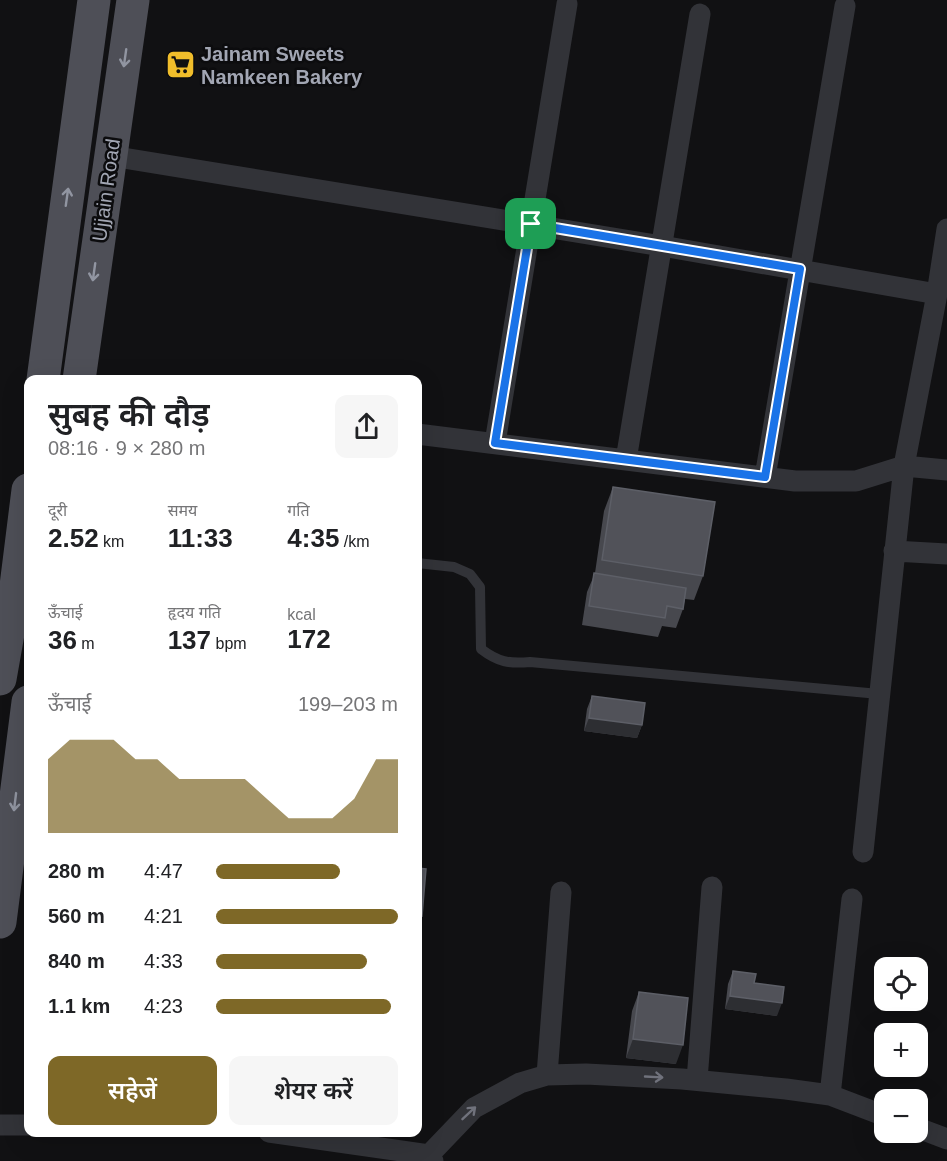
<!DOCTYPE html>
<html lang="hi">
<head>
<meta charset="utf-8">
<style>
  body { margin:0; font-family:Arial,"Noto Sans Devanagari",sans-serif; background:#f6f6f6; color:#202124; height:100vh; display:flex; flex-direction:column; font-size:22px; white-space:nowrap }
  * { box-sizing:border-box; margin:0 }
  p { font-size:20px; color:#757577 }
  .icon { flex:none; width:33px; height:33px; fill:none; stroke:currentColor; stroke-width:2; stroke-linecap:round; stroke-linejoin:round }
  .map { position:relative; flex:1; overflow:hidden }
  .side { position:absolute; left:24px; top:375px; width:398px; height:762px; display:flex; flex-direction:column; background:#fff; border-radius:12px; box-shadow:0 6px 24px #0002 }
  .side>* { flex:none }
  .controls { position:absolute; left:874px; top:957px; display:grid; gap:12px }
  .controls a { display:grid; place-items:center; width:54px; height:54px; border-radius:12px; background:#fff; box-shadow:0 6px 24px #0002; font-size:30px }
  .pin { position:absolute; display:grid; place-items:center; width:51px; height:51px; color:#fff; margin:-26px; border-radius:12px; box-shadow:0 3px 9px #0006 }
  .round { display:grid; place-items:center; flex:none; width:63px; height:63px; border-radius:12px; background:#f6f6f6 }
  .summary { display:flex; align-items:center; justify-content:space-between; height:102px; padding:0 24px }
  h1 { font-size:33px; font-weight:600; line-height:45px }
  .figures { display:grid; grid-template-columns:repeat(3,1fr); gap:9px; height:102px; padding:6px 24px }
  .figures div { display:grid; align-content:center }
  .figures b { font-size:26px; font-weight:600 }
  .figures small { font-size:16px; font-weight:400 }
  .figures p { font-size:16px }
  .chart { height:168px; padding:12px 24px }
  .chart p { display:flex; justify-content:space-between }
  .chart svg { width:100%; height:108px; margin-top:6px; fill:#7e6827; opacity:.7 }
  .action { display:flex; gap:12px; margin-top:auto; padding:12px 24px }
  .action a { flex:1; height:69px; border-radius:12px; background:#7e6827; color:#fff; font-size:24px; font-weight:600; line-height:69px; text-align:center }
  .action a+a { background:#f6f6f6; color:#202124 }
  ul { padding:0 24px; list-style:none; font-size:20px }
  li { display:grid; grid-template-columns:96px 72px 1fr; align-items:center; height:45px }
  li i { height:15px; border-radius:8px; background:#7e6827 }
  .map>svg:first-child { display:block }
</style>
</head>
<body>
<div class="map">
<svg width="947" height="1161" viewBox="0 0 947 1161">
  <rect width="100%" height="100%" fill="#111113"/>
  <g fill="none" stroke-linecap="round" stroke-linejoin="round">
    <path stroke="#323338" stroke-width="10" d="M417,563L454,567L470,574L480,587L481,649C498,662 509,664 530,662L879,694"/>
    <path stroke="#323338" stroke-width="21" d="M111,156L662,246L937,294
      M947,229L937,294L904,466L947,470
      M417,434L795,481H856L904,466L863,852
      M495,443L567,4
      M626,460L700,14
      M765,477L845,6
      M894,551L947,554
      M547,1075L561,892
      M697,1080L712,887
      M830,1095L852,899
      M0,1125H28
      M918,1128L947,1139
      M269,1132L429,1155L433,1161
      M429,1155L474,1108L520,1083L547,1075L586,1074L682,1079L786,1089L830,1095L885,1116"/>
    <path stroke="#4e4f57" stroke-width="33" d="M43,380L94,0
      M79,380L133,0
      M0,679L15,594L28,490
      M0,922L28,702"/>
  </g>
  <path fill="#47484e" d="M613,487L703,576L694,600L685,599L683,609L676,628L662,626L658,637L582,625L587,592L595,573L604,511Z
    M592,696L642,725L637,738L584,731L587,709Z
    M733,971L754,983L777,1016L725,1009L728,984Z
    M639,992L676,1064L626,1058L632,1011Z"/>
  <path fill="#2d2e32" d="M589,718L642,725L637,738L584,731Z
    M417,915L422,916L417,928Z
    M730,996L782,1003L777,1016L725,1009Z
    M633,1039L683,1045L676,1064L626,1058Z"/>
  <path fill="#515259" stroke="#5d5f67" stroke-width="1.5" d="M613,487L715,502L703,576L602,560Z
    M594,573L686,588L683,609L667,606L665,618L589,606Z
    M592,696L645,703L642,725L589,718Z
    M417,868L426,869L422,916L417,915Z
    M733,971L756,974L754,983L784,987L782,1003L730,996Z
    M639,992L688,998L683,1045L633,1039Z"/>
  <defs><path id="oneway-shaft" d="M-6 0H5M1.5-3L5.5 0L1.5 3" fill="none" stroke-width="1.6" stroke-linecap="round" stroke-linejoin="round" transform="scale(1.5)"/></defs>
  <g stroke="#9195a1">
    <use href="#oneway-shaft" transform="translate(125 58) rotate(98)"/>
    <use href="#oneway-shaft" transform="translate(67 197) rotate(-82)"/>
    <use href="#oneway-shaft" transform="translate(94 272) rotate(98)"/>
    <use href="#oneway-shaft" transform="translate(15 802) rotate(97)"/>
  </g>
  <g stroke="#70727c">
    <use href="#oneway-shaft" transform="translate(654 1077) rotate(3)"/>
    <use href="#oneway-shaft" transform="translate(469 1113) rotate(-43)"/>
  </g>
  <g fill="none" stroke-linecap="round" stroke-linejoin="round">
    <defs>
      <path id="route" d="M531,224L800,269L765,477L495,443Z"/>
    </defs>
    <use href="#route" stroke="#fff" stroke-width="12"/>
    <use href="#route" stroke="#1a73e8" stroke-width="8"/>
  </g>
  <defs>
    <symbol id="supermarket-square" viewBox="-11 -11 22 22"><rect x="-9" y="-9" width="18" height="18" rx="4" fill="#f1be2b" stroke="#0c0c0e"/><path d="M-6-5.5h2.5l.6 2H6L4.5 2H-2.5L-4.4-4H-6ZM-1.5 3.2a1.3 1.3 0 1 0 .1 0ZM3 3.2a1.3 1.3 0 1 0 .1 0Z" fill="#111"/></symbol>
  </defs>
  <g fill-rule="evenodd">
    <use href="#supermarket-square" x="164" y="48" width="33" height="33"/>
  </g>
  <g text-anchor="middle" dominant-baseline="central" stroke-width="5" stroke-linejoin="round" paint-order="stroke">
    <g font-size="20" font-weight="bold" fill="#a2a6b3" stroke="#0c0c0e" text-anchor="start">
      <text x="201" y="54">Jainam Sweets<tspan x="201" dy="23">Namkeen Bakery</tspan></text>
    </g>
    <g font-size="20" fill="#a2a6b3" stroke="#0c0c0e">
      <text transform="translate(106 190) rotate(-82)">Ujjain Road</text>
    </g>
  </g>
</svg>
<div class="controls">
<a><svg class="icon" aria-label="locate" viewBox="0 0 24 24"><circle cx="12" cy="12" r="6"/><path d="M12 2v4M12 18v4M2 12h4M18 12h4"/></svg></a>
<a>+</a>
<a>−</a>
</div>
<div class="pin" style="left:531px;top:224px;background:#1e9e55"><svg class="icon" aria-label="arrive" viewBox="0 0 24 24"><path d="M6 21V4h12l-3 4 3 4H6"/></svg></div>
<section class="side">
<div class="summary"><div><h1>सुबह की दौड़</h1><p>08:16 · 9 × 280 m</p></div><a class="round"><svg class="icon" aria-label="share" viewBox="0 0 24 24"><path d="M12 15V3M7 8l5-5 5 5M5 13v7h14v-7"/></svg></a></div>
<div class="figures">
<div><p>दूरी</p><b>2.52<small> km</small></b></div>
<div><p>समय</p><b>11:33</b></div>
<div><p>गति</p><b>4:35<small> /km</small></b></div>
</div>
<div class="figures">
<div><p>ऊँचाई</p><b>36<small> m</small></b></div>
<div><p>हृदय गति</p><b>137<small> bpm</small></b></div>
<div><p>kcal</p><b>172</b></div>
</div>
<div class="chart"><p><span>ऊँचाई</span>199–203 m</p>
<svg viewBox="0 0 160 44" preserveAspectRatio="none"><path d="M0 44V14L10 6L20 6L30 6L40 14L50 14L60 22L70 22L80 22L90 22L100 30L110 38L120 38L130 38L140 30L150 14L160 14V44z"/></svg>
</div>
<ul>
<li><b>280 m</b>4:47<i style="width:68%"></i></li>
<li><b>560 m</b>4:21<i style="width:100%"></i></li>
<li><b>840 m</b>4:33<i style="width:83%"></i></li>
<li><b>1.1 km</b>4:23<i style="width:96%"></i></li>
</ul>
<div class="action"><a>सहेजें</a><a>शेयर करें</a></div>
</section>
</div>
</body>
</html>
